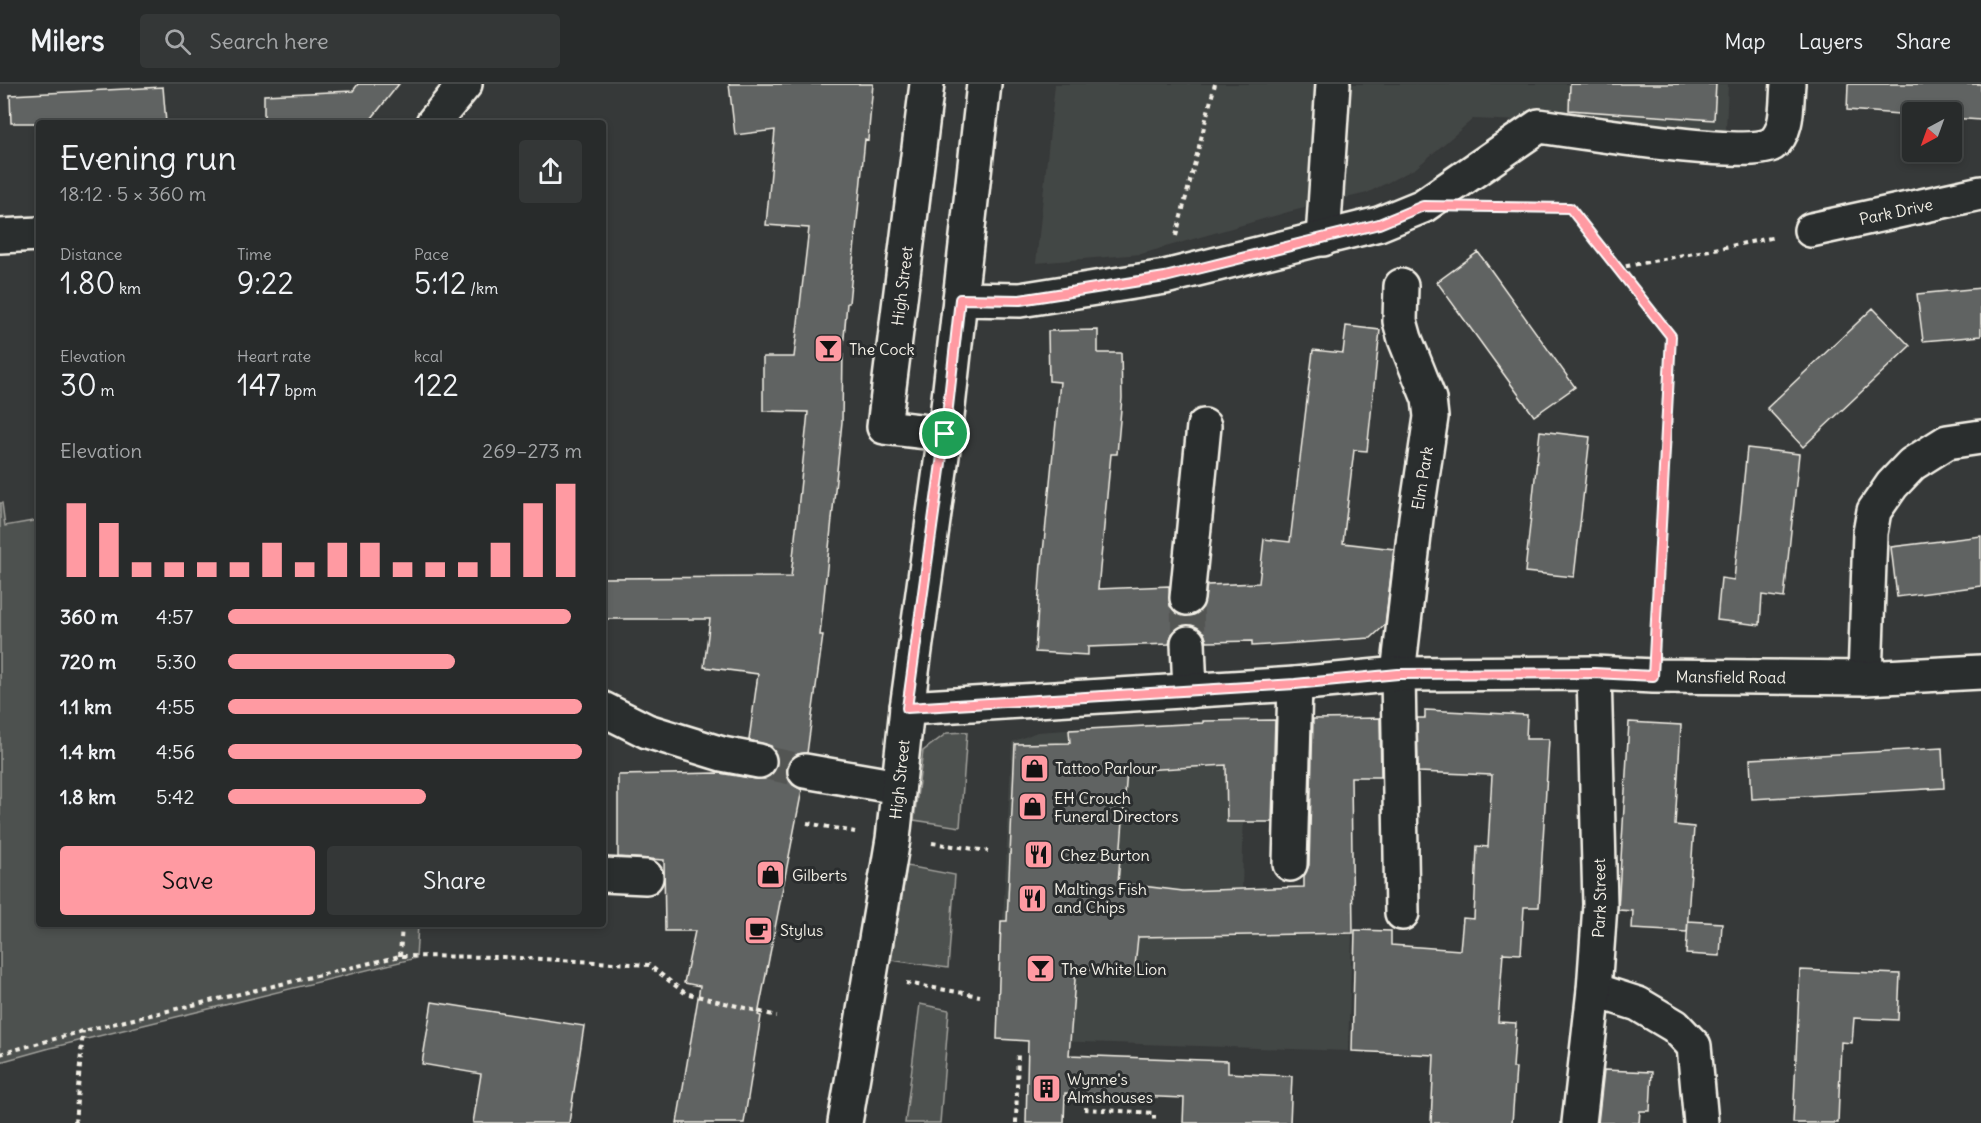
<!DOCTYPE html>
<html lang="en">
<head>
<meta charset="utf-8">
<style>
  body { margin:0; font-family:Delius,sans-serif; background:#343737; color:#f1f3f6; height:100vh; display:flex; flex-direction:column; font-size:22px; white-space:nowrap }
  * { box-sizing:border-box; margin:0 }
  p { font-size:20px; color:#a5a7a9 }
  .icon { flex:none; width:33px; height:33px; fill:none; stroke:currentColor; stroke-width:2; stroke-linecap:round; stroke-linejoin:round }
  .map { position:relative; flex:1; overflow:hidden }
  .details { position:absolute; left:36px; top:36px; width:570px; height:807px; display:flex; flex-direction:column; background:#282b2b; border-radius:6px; box-shadow:0 3px 9px #0003,0 0 0 2px #444747 }
  .details>* { flex:none }
  .needle { width:39px; rotate:221deg }
  .controls { position:absolute; left:1902px; top:18px; display:grid; gap:12px }
  .controls a { display:grid; place-items:center; width:60px; height:60px; border-radius:6px; background:#282b2b; box-shadow:0 3px 9px #0003,0 0 0 2px #444747; font-size:30px }
  .pin { position:absolute; display:grid; place-items:center; width:51px; height:51px; color:#fff; margin:-26px; border:3px solid #fff; border-radius:50%; box-shadow:0 2px 6px #0007 }
  .round { display:grid; place-items:center; flex:none; width:63px; height:63px; border-radius:6px; background:#343737 }
  .overview { display:flex; align-items:center; justify-content:space-between; height:102px; padding:0 24px }
  h1 { font-size:33px; font-weight:600; line-height:45px }
  .metrics { display:grid; grid-template-columns:repeat(3,1fr); gap:9px; height:102px; padding:6px 24px }
  .metrics div { display:grid; align-content:center }
  .metrics b { font-size:30px; font-weight:600 }
  .metrics small { font-size:16px; font-weight:400 }
  .metrics p { font-size:16px }
  .chart { height:168px; padding:12px 24px }
  .chart p { display:flex; justify-content:space-between }
  .chart svg { width:100%; height:108px; margin-top:6px; stroke:#ff9aa2; stroke-width:6 }
  .cta { display:flex; gap:12px; margin-top:auto; padding:12px 24px }
  .cta a { flex:1; height:69px; border-radius:6px; background:#ff9aa2; color:#111; font-size:24px; font-weight:600; line-height:69px; text-align:center }
  .cta a+a { background:#343737; color:#f1f3f6 }
  ul { padding:0 24px; list-style:none; font-size:20px }
  li { display:grid; grid-template-columns:96px 72px 1fr; align-items:center; height:45px }
  li i { height:15px; border-radius:8px; background:#ff9aa2 }
  header { display:flex; align-items:center; gap:36px; box-sizing:border-box; height:84px; padding:0 30px; background:#282b2b; border-bottom:2px solid #444747 }
  header strong { font-size:28px }
  nav { display:flex; gap:33px; margin-inline-start:auto; font-size:21px }
  .search { width:420px; height:54px; background:#343737; display:flex; align-items:center; gap:15px; box-sizing:border-box; padding:0 21px; border-radius:6px; color:#a5a7a9; font-size:22px }
  .map>svg:first-child { display:block }
</style>
</head>
<body>
<header>
<strong>Milers</strong>
<div class="search"><svg class="icon" aria-label="search" viewBox="0 0 24 24"><circle cx="10" cy="10" r="6"/><path d="M15 15l6 6"/></svg>Search here</div>
<nav><a>Map</a><a>Layers</a><a>Share</a></nav>
</header>
<div class="map">
<svg width="1981" height="1039" viewBox="0 0 1981 1039">
  <rect width="100%" height="100%" fill="#363939"/>
  <filter id="ink" filterUnits="userSpaceOnUse"><feTurbulence type="fractalNoise" baseFrequency=".0167" numOctaves="2"/><feDisplacementMap in="SourceGraphic" scale="12" xChannelSelector="R" yChannelSelector="G"/><feConvolveMatrix kernelMatrix="1 2 1 2 8 2 1 2 1" color-interpolation-filters="sRGB"/></filter>
  <g filter="url(#ink)">
    <path fill="#434645" d="M1055,0H1728L1726,46L1473,35L1416,84L1367,109L1288,128L1141,170L1036,179Z
      M1246,634L1241,852L1352,850L1348,967L997,955L1012,658L1037,648Z"/>
    <path fill="#4e514f" stroke="#a1a19c" stroke-width="1.5" d="M0,419H2L5,442L39,436V840H418L416,874L50,964L0,978Z
      M967,648L960,743L914,736L923,667L947,649Z
      M907,782L955,791L948,884L891,876Z
      M920,920L949,926L940,1039H905Z"/>
    <path fill="#616362" stroke="#f4f1e8" stroke-width="1.5" d="M358,0H399L368,39H264V11L353,7Z
      M729,0H873L868,56L865,55L849,219H847L843,265L842,338L820,551H823L807,669L798,670L791,675L786,684L787,693L793,701L802,706L758,931L761,932L744,1039H677L700,902L684,899L695,847H665L664,776L618,773V691L719,689L756,695H765L774,689L777,681V671L771,662L749,656L758,590L704,583L710,535H603V494L791,493L808,328L763,327V273H794L809,144L766,141L775,46L735,51Z
      M1570,0H1716L1714,36L1569,26Z
      M1848,0H1981V36L1952,34V28H1912V31L1847,26Z
      M163,3L166,39H11L10,11Z
      M1478,168L1575,303L1534,332L1437,198Z
      M1981,204V252L1923,257L1917,210Z
      M1873,224L1910,262L1803,363L1767,324Z
      M1346,242L1380,246L1367,367L1354,366L1343,459L1394,465L1385,541L1371,554L1252,562V557L1207,558L1204,549L1197,543L1187,540L1178,544L1172,550L1169,560L1088,563V571L1035,568L1041,479H1042L1060,298L1049,297L1048,247L1098,246V269H1121L1122,314L1117,370H1111L1098,505L1169,502L1170,522L1177,530L1186,533L1195,531L1203,524L1207,501L1259,499L1264,455L1290,458L1313,266L1343,269Z
      M1540,347L1590,353L1574,493L1525,488Z
      M1747,364L1799,370L1784,514L1762,511L1760,541L1717,536L1721,494L1734,496Z
      M1981,452V502L1897,513L1891,463Z
      M1425,626L1527,631L1526,655H1549L1539,823H1524L1521,870L1503,869L1498,938L1516,939L1513,984H1516L1512,1039H1431L1434,971L1352,967L1355,846L1391,847V861L1460,866L1463,834L1474,835L1477,762L1488,763L1492,691L1418,688L1417,634H1425Z
      M1380,634L1381,693H1351L1353,849L1138,853L1134,892L1076,883L1069,971L1228,977V989L1292,992L1290,1039H1183L1184,1014L1065,1009L1064,1039H1026L1028,957L997,955L1001,837H1007L1015,660L1070,659L1069,646L1203,639V637L1275,636L1272,738H1227L1226,681L1127,687L1118,799L1183,807L1304,803V792L1309,781L1313,635Z
      M1629,638L1681,641L1675,741L1694,743L1687,848L1632,845L1633,827L1618,826Z
      M1942,664L1944,704L1752,715L1750,675Z
      M1688,837L1722,839L1720,872L1686,870Z
      M1800,886L1900,890L1898,936L1854,934L1852,959L1841,958L1838,1039H1793Z
      M432,918L584,942L569,1039H473L481,990L422,980Z
      M1604,986L1652,988L1650,1027H1640L1639,1039H1598Z"/>
    <g fill="none" stroke-linecap="round" stroke-linejoin="round">
      <path stroke="#525553" stroke-width="33" stroke-dasharray="33 16" stroke-linecap="butt" d="M1187,514L1188,559
        M759,677L805,687"/>
      <defs>
        <g id="minor">
          <path d="M927,0L884,343L945,350"/>
          <path d="M433,39L465,0"/>
          <path id="s1" d="M1811,146L1981,109"/>
          <path d="M0,152L39,150"/>
          <path d="M1323,155L1333,0"/>
          <path d="M1401,202L1400,237L1405,255L1429,315L1431,333L1416,434L1398,590L1402,829"/>
          <path d="M960,215L1020,216L1165,193L1379,140L1423,122L1539,42C1577,47 1747,75 1772,60C1789,48 1786,19 1788,0"/>
          <path d="M1187,514L1204,342"/>
          <path d="M1188,559L1190,607"/>
          <path d="M1865,594L1870,449L1874,427L1892,401L1912,380L1947,358L1981,353"/>
          <path id="s2" d="M907,624L1295,600L1398,590L1594,589L1653,592L1865,594L1981,588"/>
          <path d="M603,625L647,647L722,670L759,677"/>
          <path d="M805,687L898,703"/>
          <path d="M1290,780L1295,600"/>
          <path d="M603,791L646,793"/>
          <path d="M1594,906L1638,920L1675,942L1694,962L1701,1039"/>
          <path id="s3" d="M1579,1039L1594,906L1600,821L1594,589"/>
        </g>
        <g id="major">
          <path id="s4" d="M845,1039L893,755L907,624L945,350L984,0"/>
        </g>
      </defs>
      <use href="#minor" stroke="#f4f1e8" stroke-width="38"/>
      <use href="#major" stroke="#f4f1e8" stroke-width="38"/>
      <path stroke="#f4f1e8" stroke-width="4" stroke-dasharray="4.5 4.5" stroke-linecap="butt" d="M1490,123L1570,124L1671,252L1655,553
        M1176,152L1215,0
        M1617,184L1776,153
        M807,739L855,748
        M932,759L988,767
        M400,872L402,840
        M906,899L980,912
        M0,970L83,947L400,872L503,873L649,881L685,909L777,932
        M1084,1025L1154,1029V1039
        M75,1039L83,947
        M1016,1039L1018,968"/>
      <use href="#minor" stroke="#2a2d2e" stroke-width="33"/>
      <use href="#major" stroke="#2a2d2e" stroke-width="33"/>
    </g>
  </g>
  <g fill="none" stroke-linecap="round" stroke-linejoin="round" filter="url(#ink)">
    <defs>
      <path id="route" d="M1423,122L1570,124L1671,252L1653,592L1594,589L1398,590L1295,600L907,624L945,350L960,215L1020,216L1165,193L1379,140Z"/>
    </defs>
    <use href="#route" stroke="#fff" stroke-width="12"/>
    <use href="#route" stroke="#ff9aa2" stroke-width="8"/>
  </g>
  <defs>
    <symbol id="bar-square" viewBox="-11 -11 22 22"><rect x="-9" y="-9" width="18" height="18" rx="4" fill="#ff9aa2" stroke="#2a2d2e"/><path d="M-6-5H6L.8 .8V4.5H3.5V6h-7V4.5H-.8V.8Z" fill="#111"/></symbol>
    <symbol id="shop-square" viewBox="-11 -11 22 22"><rect x="-9" y="-9" width="18" height="18" rx="4" fill="#ff9aa2" stroke="#2a2d2e"/><path d="M-5-2.5h2.3a2.7 3.5 0 0 1 5.4 0H5L5.5 6h-11ZM-1.5-2.5h3a1.5 2.3 0 0 0-3 0Z" fill="#111"/></symbol>
    <symbol id="restaurant-square" viewBox="-11 -11 22 22"><rect x="-9" y="-9" width="18" height="18" rx="4" fill="#ff9aa2" stroke="#2a2d2e"/><path d="M-5-6h1v4h1v-4h1v4h1v-4h1v5L-1.5 .5V6h-2V.5L-5-1ZM5-6V6H3V1.5H1.5Q1.5-4 5-6Z" fill="#111"/></symbol>
    <symbol id="cafe-square" viewBox="-11 -11 22 22"><rect x="-9" y="-9" width="18" height="18" rx="4" fill="#ff9aa2" stroke="#2a2d2e"/><path d="M-5.5-4.5H6V0H3Q3 3.5 0 3.5H-2.5Q-5.5 3.5-5.5 0ZM3-3.2v2h1.7v-2ZM-6 4.5H4V6H-6Z" fill="#111"/></symbol>
    <symbol id="building-square" viewBox="-11 -11 22 22"><rect x="-9" y="-9" width="18" height="18" rx="4" fill="#ff9aa2" stroke="#2a2d2e"/><path d="M-4-6H4V6H1V3H-1V6H-4ZM-2.5-4.3h1.7v1.8h-1.7ZM.8-4.3h1.7v1.8H.8ZM-2.5-1h1.7V.8h-1.7ZM.8-1h1.7V.8H.8Z" fill="#111"/></symbol>
  </defs>
  <g fill-rule="evenodd">
    <use href="#bar-square" x="812" y="248" width="33" height="33"/>
    <use href="#shop-square" x="1018" y="668" width="33" height="33"/>
    <use href="#shop-square" x="1016" y="706" width="33" height="33"/>
    <use href="#restaurant-square" x="1022" y="754" width="33" height="33"/>
    <use href="#shop-square" x="754" y="774" width="33" height="33"/>
    <use href="#restaurant-square" x="1016" y="798" width="33" height="33"/>
    <use href="#cafe-square" x="742" y="830" width="33" height="33"/>
    <use href="#bar-square" x="1024" y="868" width="33" height="33"/>
    <use href="#building-square" x="1030" y="988" width="33" height="33"/>
  </g>
  <g text-anchor="middle" dominant-baseline="central" stroke-width="6" stroke-linejoin="round" paint-order="stroke">
    <g font-size="16" fill="#f4f1e8" stroke="#2a2d2e">
      <text stroke="none"><textPath href="#s1" startOffset="87">Park Drive</textPath></text>
      <text transform="translate(902 202) rotate(-83)">High Street</text>
      <text transform="translate(1422 394) rotate(-81)">Elm Park</text>
      <text stroke="none"><textPath href="#s2" startOffset="825">Mansfield Road</textPath></text>
      <text stroke="none"><textPath href="#s4" startOffset="348">High Street</textPath></text>
      <text stroke="none"><textPath href="#s3" startOffset="226">Park Street</textPath></text>
    </g>
    <g font-size="16" fill="#f4f1e8" stroke="#2a2d2e" text-anchor="start">
      <text x="849" y="265">The Cock</text>
      <text x="1055" y="684">Tattoo Parlour</text>
      <text x="1054" y="714">EH Crouch<tspan x="1054" dy="18">Funeral Directors</tspan></text>
      <text x="1060" y="771">Chez Burton</text>
      <text x="792" y="791">Gilberts</text>
      <text x="1054" y="805">Maltings Fish<tspan x="1054" dy="18">and Chips</tspan></text>
      <text x="780" y="846">Stylus</text>
      <text x="1061" y="885">The White Lion</text>
      <text x="1067" y="995">Wynne's<tspan x="1067" dy="18">Almshouses</tspan></text>
    </g>
  </g>
</svg>
<div class="controls">
<a><svg class="needle" viewBox="-14 -14 28 28"><path d="M0-13l5 13h-10z" fill="#e53935"/><path d="M0 13l5-13h-10z" fill="#a5a7a9"/></svg></a>
</div>
<div class="pin" style="left:945px;top:350px;background:#1e9e55"><svg class="icon" aria-label="arrive" viewBox="0 0 24 24"><path d="M6 21V4h12l-3 4 3 4H6"/></svg></div>
<section class="details">
<div class="overview"><div><h1>Evening run</h1><p>18:12 · 5 × 360 m</p></div><a class="round"><svg class="icon" aria-label="share" viewBox="0 0 24 24"><path d="M12 15V3M7 8l5-5 5 5M5 13v7h14v-7"/></svg></a></div>
<div class="metrics">
<div><p>Distance</p><b>1.80<small> km</small></b></div>
<div><p>Time</p><b>9:22</b></div>
<div><p>Pace</p><b>5:12<small> /km</small></b></div>
</div>
<div class="metrics">
<div><p>Elevation</p><b>30<small> m</small></b></div>
<div><p>Heart rate</p><b>147<small> bpm</small></b></div>
<div><p>kcal</p><b>122</b></div>
</div>
<div class="chart"><p><span>Elevation</span>269–273 m</p>
<svg viewBox="0 0 160 44" preserveAspectRatio="none"><path d="M5 44V14M15 44V22M25 44V38M35 44V38M45 44V38M55 44V38M65 44V30M75 44V38M85 44V30M95 44V30M105 44V38M115 44V38M125 44V38M135 44V30M145 44V14M155 44V6"/></svg>
</div>
<ul>
<li><b>360 m</b>4:57<i style="width:97%"></i></li>
<li><b>720 m</b>5:30<i style="width:64%"></i></li>
<li><b>1.1 km</b>4:55<i style="width:100%"></i></li>
<li><b>1.4 km</b>4:56<i style="width:100%"></i></li>
<li><b>1.8 km</b>5:42<i style="width:56%"></i></li>
</ul>
<div class="cta"><a>Save</a><a>Share</a></div>
</section>
</div>
</body>
</html>
